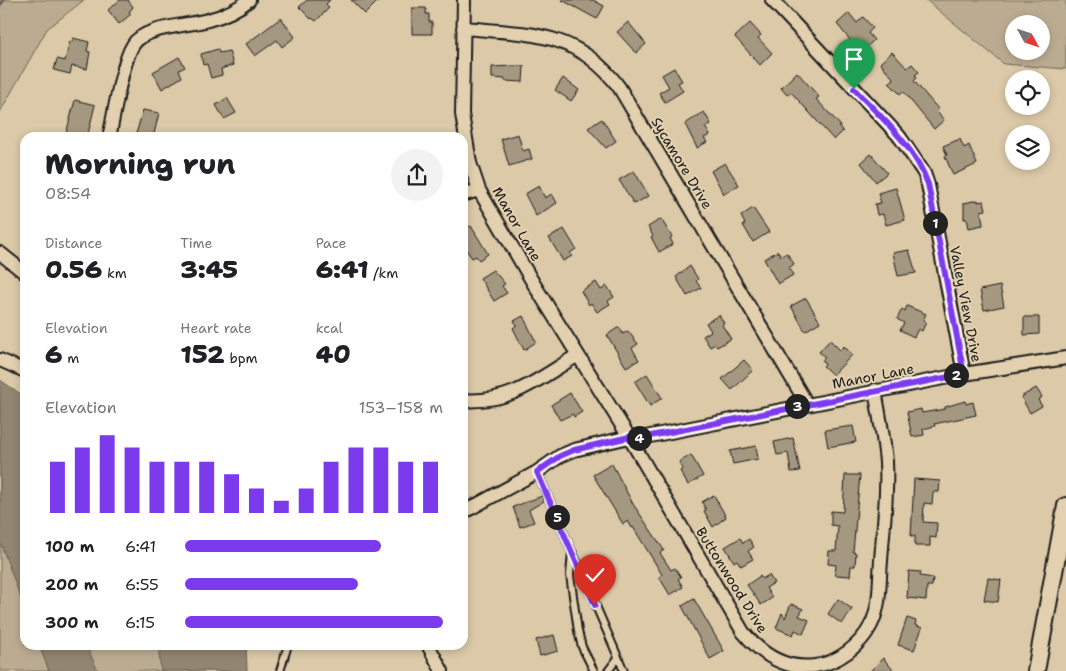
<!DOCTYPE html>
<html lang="en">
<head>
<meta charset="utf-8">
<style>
  body { margin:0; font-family:"Shantell Sans",sans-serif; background:#f2f2f2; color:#202124; height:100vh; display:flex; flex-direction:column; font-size:19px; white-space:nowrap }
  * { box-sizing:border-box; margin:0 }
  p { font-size:16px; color:#757577 }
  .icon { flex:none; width:28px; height:28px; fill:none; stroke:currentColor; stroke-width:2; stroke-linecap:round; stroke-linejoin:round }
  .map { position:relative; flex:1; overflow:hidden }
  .side { position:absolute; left:20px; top:132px; width:448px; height:518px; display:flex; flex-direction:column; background:#fff; border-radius:15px; box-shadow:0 2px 8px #0003 }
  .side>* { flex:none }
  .needle { width:32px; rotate:130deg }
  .controls { position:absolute; left:1005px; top:15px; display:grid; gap:10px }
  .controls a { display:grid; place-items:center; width:45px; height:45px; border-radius:50%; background:#fff; box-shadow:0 2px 8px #0003; font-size:25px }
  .pin { position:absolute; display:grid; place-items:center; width:42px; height:42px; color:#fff; margin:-51px -21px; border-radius:50% 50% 50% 0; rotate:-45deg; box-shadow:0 0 5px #0007 }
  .pin .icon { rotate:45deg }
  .km { position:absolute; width:25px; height:25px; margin:-12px; border-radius:50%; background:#222; color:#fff; font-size:14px; line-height:25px; text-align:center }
  .round { display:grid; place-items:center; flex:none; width:52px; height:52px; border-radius:26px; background:#f2f2f2 }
  .summary { display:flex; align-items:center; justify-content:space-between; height:85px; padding:0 25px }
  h1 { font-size:28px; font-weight:800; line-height:38px }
  .metrics { display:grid; grid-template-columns:repeat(3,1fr); gap:8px; height:85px; padding:5px 25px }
  .metrics div { display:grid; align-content:center }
  .metrics b { font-size:25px; font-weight:800 }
  .metrics small { font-size:14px; font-weight:400 }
  .metrics p { font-size:14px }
  .chart { height:140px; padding:10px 25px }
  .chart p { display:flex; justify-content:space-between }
  .chart svg { width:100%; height:90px; margin-top:5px; stroke:#7c3aed; stroke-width:6 }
  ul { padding:0 25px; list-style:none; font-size:16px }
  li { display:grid; grid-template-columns:80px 60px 1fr; align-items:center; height:38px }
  li i { height:12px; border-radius:6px; background:#7c3aed }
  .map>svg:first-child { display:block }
</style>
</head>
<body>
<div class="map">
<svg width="1066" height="671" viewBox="0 0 1066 671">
  <rect width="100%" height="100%" fill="#dbc9a8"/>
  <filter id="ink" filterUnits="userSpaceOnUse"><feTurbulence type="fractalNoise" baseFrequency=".02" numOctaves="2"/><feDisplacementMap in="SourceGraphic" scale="10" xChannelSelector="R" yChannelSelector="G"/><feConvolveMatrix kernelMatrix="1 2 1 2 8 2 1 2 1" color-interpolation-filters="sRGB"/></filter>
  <g filter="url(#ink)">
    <path fill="#bbac91" stroke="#6c6456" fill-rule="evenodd" d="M0,0H84L47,29L0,112Z
      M926,0H1066V69L1004,64ZM1014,24H1041V51H1014Z
      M0,395L25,414V645H220L228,671H0Z"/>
    <path fill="#928672" stroke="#635c50" d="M0,380L25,397V609L0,542Z
      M39,645H86L98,671H49Z
      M158,645H246L247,671H161Z"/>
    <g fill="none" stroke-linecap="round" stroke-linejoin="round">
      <path stroke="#635c50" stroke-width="3" d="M0,5L4,0"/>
    </g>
    <path fill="#a59881" stroke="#1c1c1c" d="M120,0H128L133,7L129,12L131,14L119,24L108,10Z
      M307,0H330L326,4L329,8L316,21L312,18L311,19L299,7Z
      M351,0H379L365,14Z
      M562,0H593L604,6L597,19Z
      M412,8H426V14H429V22H432V34H412Z
      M849,13L857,23L863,17L873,28L868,33L874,40L863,51L856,43L854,45L837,24Z
      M281,18L295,37L282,47L277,40L255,56L246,44Z
      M628,22L646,44L636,53L617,32Z
      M750,23L761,35L758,38L772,53L760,65L735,37Z
      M73,38L89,42L87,51L90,52L87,69L72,66L70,74L54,70L57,59L65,61L70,41L72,42Z
      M218,49L219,53L229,51L233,65L221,69L222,75L211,78L207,64L203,65L201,54Z
      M892,52L907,68L912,64L919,72L915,75L917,78L914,81L939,110L937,112L944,120L934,129L903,91L900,94L889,83L894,79L880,63Z
      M179,57L185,67L179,70L182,77L162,89L153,72Z
      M512,66H524L523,82L505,81V79L492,78V67Z
      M674,68L682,81L678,83L683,91L665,102L659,93L669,87L662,75Z
      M797,72L819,97L816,99L841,126L839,127L843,131L834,140L791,92L787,95L781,88Z
      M563,78L579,90L571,101L555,90Z
      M227,98L236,113L224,119L216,105Z
      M75,100L95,105L87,138L66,134Z
      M143,110L159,113L153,138H137L138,134H136Z
      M704,112L711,124L705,127L710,135L704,138L707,142L697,148L685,124Z
      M602,119L616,141L606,148L588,128Z
      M518,134L523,151L529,149L532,159L509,166L501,139Z
      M960,139L964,148L969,145L977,164L953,175L945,156L947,155L943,146Z
      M871,154L887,173L876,182L861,163Z
      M725,163L739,185L724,194L711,171Z
      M634,171L649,196L634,204L619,180Z
      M539,186L545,198L552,194L557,203L536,216L525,194Z
      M896,188L905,220L886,225L883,214L877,215L875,204L881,203L878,193Z
      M978,200V202L984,201L986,210L981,211L983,225L969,228L967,219H964V203Z
      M753,208L769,232L753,242L743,225L745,224L741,216Z
      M661,219L672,237L670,238L673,244L659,252L651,237L653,236L648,227Z
      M471,226L488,254L479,260L476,256L472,258L465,248L462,250V231Z
      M564,229L576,249L570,253L572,256L563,261L549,238Z
      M909,250L916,273L898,276L893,253Z
      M778,251L781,256L787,253L794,264L789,268L793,275L778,284L764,259Z
      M690,266L698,279L696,281L701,288L687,296L676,277Z
      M493,270L505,284L502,286L507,293L494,301L480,278Z
      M596,282L601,290L607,286L614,297L608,301L610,304L597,312L591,303L589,305L581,291Z
      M1000,286L1004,306L984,310L980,290Z
      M806,298L820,322L805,331L791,306Z
      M907,306L926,314L923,320L926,322L922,331L918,329L914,337L900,330L904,323L897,319L902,309L905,311Z
      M719,315L724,323L722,325L731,339L717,347L715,344L710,347L703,336L711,331L706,323Z
      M523,316L536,342L524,350L513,328L517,325L514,321Z
      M1024,317H1039V334L1024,335Z
      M619,327L623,334L628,331L638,344L632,348L639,360L626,367L607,335Z
      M830,340L840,350L844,346L852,355L833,375L823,366L825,364L822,361L825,357L819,352Z
      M744,360L753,370L732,390L722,379Z
      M647,374L662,398L650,406L635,382Z
      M1036,388L1042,397L1038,400L1042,406L1030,413L1021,397Z
      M570,393L582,412L574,417L573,414L560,420L551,405Z
      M965,401L966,404L973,402L976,415L934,424L935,426L923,429L924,435L912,437L907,412L921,409L922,413L945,409V407Z
      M853,426L856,442L828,447L825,430Z
      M793,438L800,471L791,472L788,453L777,455L774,442Z
      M756,446L758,459L733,464L730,451Z
      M691,455L703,476L688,485L680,471L683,469L679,462Z
      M612,464L633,504L664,550L660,553L671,570L675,568L681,577L678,579L683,587L670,595L659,577L662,575L660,571L633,527L632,528L628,521L623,524L593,475Z
      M845,475H860L853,552L856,553L855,566H851L850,576L835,575L836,565L828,564L829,551H836L838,526L831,525V511L843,512Z
      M914,479L940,481L939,492H933L932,504L924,503L923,522L937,523L936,538L930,537V546H915V536H911Z
      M714,495L726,517L713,527L704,511L706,510L702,502Z
      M542,496L544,501L529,510L534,522L520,527L513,507Z
      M740,538L743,543L749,539L754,547L748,551L753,559L741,566L737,560L734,562L725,547Z
      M909,571L921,572L920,576L933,578L932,586H927L926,600L907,598Z
      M769,575L774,583L766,588L772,598L761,605L747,585L760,576L762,579Z
      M988,578L1001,580L998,602L984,600Z
      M694,599L724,651L710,659L682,606Z
      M838,599L852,609L842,624L828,614Z
      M791,604L803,609L799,616L809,620L803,634L795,630L793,635L776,628L782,613L785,618Z
      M907,618L916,621L915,625L922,628L914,650L898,645Z
      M554,635L558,651L540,656L536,640Z
      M883,658L894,671H870Z"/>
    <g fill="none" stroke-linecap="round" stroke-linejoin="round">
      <defs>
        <path id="service" d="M537,472L572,552L570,575L578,631L582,647L594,671
          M573,553L624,671
          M280,671L288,645
          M608,671L618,658"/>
        <path id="minor" d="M464,0L462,114L470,163L479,190L535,286L629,437L743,632C761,654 785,670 815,666C838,663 861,645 871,625C881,605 879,582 881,561C883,528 888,495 886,462C884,438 879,414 875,390
          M772,0L899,136L924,173L928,185L964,374
          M463,28C528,34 576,30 619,87L807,404
          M109,138C114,115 122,62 133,45C144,26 188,26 208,20C223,16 237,10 249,0
          M462,195L479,190
          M0,253L25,273
          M0,360L25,371
          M462,400C511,404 538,379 578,355
          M630,440L964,374L1066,358
          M462,513L537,472L560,456L574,450L629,437
          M428,645L442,671"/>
        <path id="tertiary" d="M1036,671L1066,506"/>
      </defs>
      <use href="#service" stroke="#1c1c1c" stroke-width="10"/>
      <use href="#minor" stroke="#1c1c1c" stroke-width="16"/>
      <use href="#tertiary" stroke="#1c1c1c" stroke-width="20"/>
      <use href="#service" stroke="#e3d0ae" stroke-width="6"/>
      <use href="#minor" stroke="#e3d0ae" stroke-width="12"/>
      <use href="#tertiary" stroke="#e3d0ae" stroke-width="16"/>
    </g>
  </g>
  <g fill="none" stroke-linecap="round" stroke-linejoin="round" filter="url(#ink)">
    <defs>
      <path id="route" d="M595,605L537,472L560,456L574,450L629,437L630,440L964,374L928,184C914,146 882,118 854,89"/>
    </defs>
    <use href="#route" stroke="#fff" stroke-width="10"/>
    <use href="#route" stroke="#7c3aed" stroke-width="6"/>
  </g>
  <g text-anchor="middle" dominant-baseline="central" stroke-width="4" stroke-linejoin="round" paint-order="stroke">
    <g font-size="14" fill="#1c1c1c" stroke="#e3d0ae">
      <text transform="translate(682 163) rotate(59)">Sycamore Drive</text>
      <text transform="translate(517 224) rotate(60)">Manor Lane</text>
      <text transform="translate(966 304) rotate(79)">Valley View Drive</text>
      <text transform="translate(873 376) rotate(-11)">Manor Lane</text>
      <text transform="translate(732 580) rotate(58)">Buttonwood Drive</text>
    </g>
  </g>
</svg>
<div class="controls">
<a><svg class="needle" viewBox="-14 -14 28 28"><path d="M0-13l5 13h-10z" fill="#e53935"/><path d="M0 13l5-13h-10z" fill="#757577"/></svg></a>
<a><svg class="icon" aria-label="locate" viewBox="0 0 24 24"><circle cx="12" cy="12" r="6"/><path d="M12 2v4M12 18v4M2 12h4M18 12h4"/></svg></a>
<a><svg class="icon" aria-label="layers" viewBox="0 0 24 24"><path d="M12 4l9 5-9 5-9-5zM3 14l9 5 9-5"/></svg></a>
</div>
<div class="pin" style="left:854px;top:89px;background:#1e9e55"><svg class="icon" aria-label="arrive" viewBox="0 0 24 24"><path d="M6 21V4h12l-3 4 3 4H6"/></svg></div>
<div class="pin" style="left:595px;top:605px;background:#d93025"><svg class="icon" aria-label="check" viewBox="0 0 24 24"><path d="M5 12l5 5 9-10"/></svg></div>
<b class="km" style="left:935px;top:223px">1</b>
<b class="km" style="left:956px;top:375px">2</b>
<b class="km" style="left:797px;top:406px">3</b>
<b class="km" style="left:639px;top:438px">4</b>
<b class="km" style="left:557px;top:517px">5</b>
<section class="side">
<div class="summary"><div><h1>Morning run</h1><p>08:54</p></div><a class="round"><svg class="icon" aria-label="share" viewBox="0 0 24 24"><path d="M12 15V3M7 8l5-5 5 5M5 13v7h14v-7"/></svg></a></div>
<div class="metrics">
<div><p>Distance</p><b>0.56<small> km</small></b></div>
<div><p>Time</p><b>3:45</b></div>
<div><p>Pace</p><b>6:41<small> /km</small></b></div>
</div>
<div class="metrics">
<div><p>Elevation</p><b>6<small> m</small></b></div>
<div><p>Heart rate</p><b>152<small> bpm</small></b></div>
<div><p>kcal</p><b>40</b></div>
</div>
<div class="chart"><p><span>Elevation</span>153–158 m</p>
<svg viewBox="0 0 160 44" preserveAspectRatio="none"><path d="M5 44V19M15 44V12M25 44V6M35 44V12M45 44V19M55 44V19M65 44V19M75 44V25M85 44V32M95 44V38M105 44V32M115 44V19M125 44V12M135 44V12M145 44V19M155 44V19"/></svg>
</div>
<ul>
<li><b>100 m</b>6:41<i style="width:76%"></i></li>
<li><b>200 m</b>6:55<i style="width:67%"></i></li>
<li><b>300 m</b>6:15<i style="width:100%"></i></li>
</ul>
</section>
</div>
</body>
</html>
